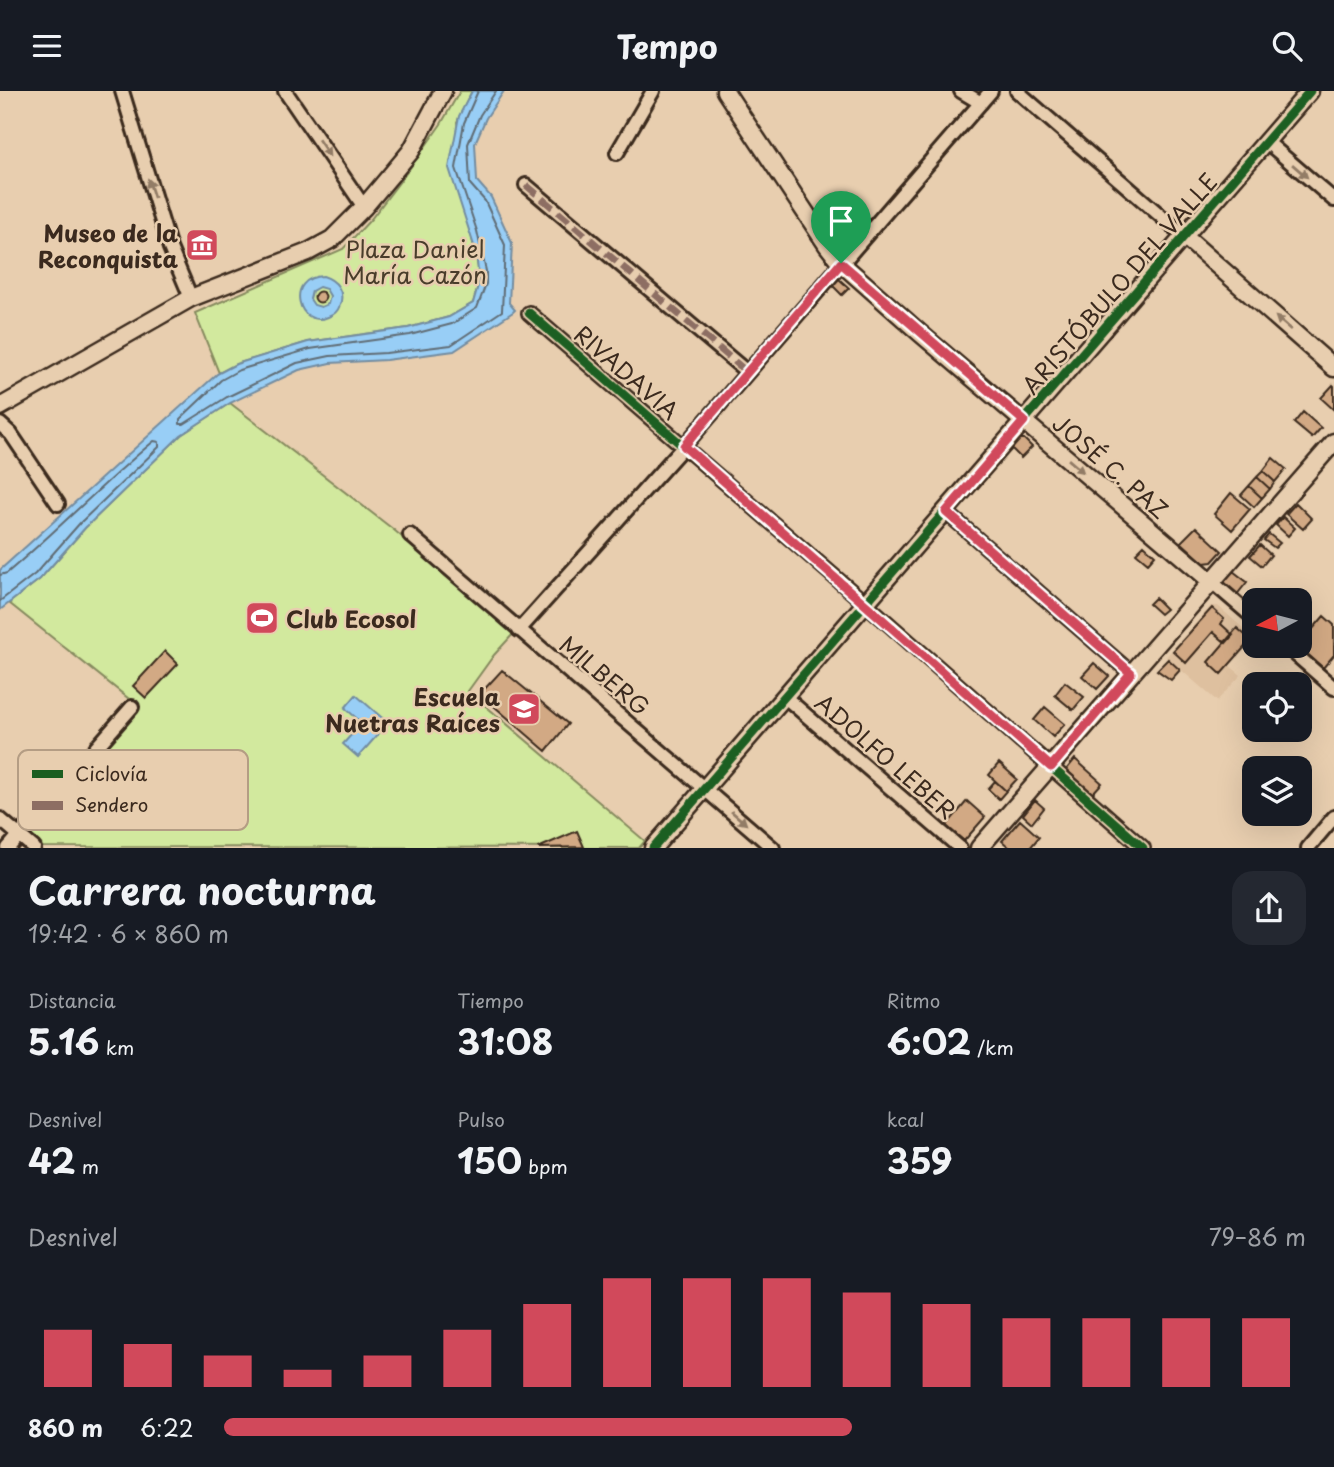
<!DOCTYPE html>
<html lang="es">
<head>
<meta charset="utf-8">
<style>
  body { margin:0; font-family:"Playpen Sans",sans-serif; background:#242831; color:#f1f3f6; height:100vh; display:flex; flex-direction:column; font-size:26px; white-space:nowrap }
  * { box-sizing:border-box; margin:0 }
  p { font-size:23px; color:#9ea1a6 }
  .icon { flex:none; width:38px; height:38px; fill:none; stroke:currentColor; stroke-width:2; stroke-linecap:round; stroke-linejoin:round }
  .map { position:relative; height:757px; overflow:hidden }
  .details { display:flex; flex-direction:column; background:#171b24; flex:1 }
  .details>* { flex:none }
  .needle { width:46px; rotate:263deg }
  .controls { position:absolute; left:1242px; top:497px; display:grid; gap:14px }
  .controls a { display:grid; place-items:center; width:70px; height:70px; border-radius:14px; background:#171b24; box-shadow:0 7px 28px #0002; font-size:35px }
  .pin { position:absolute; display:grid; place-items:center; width:60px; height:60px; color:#fff; margin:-72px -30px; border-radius:50% 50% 50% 0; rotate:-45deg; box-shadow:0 0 7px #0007 }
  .pin .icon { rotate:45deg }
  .round { display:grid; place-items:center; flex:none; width:74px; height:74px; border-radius:21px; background:#242831 }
  .headline { display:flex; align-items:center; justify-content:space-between; height:119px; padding:0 28px }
  h1 { font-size:38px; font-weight:700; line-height:52px }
  .stats { display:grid; grid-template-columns:repeat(3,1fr); gap:10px; height:119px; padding:7px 28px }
  .stats div { display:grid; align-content:center }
  .stats b { font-size:35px; font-weight:700 }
  .stats small { font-size:19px; font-weight:400 }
  .stats p { font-size:19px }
  .chart { height:196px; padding:14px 28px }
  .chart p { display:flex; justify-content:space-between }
  .chart svg { width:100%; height:126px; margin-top:7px; stroke:#d1495b; stroke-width:6 }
  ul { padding:0 28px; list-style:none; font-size:23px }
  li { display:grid; grid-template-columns:112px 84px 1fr; align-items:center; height:52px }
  li i { height:18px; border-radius:9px; background:#d1495b }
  header { display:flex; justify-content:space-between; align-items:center; height:91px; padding:0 28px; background:#171b24; font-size:32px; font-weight:700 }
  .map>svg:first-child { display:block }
</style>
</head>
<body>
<header><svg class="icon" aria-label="menu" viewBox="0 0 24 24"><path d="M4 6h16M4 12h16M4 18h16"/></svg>Tempo<svg class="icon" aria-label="search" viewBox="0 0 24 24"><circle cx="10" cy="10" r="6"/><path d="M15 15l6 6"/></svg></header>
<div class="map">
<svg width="1334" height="757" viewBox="0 0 1334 757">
  <rect width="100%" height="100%" fill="#e8ceaf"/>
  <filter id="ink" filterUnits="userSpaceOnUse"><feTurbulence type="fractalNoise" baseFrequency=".0143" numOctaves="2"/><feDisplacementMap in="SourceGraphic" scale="14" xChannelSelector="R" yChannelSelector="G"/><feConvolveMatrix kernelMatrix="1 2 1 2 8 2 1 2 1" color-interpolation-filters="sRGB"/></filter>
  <g filter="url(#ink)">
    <path fill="#dec09f" d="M1211,515H1218L1253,546L1229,574L1241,584L1217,610L1166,566Z"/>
    <path fill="#d2e99e" stroke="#868a5e" stroke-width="2" d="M460,0H472L457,31L471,142L479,181V191L473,212L449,226L408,237L308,251L236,273L219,282L195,222L343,158L371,128L410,77L441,33Z
      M230,312L394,439L514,542L494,564L468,600L645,750L639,757L41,756L32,748L31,739L139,616L9,512L40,488L85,437L181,344Z"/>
    <path fill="#98cef6" stroke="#738ca0" stroke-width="2" fill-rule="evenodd" d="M472,0H504L486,27L475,52L477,90L491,106L512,152L509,212L515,219L513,221L454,260L386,269L330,272L299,279L230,312L181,344L85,437L40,488L0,519V479L217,283L236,273L308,251L408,237L449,226L473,212L479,191L476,161L449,77L459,25Z
      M323,185C336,189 345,200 340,214C338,220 334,224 328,226C298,239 284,186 323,185ZM319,196L326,198L330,205L328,213L321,216L314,214L310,208L312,200Z
      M356,604L388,632L358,666L343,653L362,632L345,617Z"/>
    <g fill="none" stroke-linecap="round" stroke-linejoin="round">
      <path stroke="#606c74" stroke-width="2" d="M478,0L464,32L456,77L477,140L486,180V193L477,217L452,233L410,244L310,258L239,279L221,289L180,328V333H184L227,306L297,272L330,265L386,262L451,254L502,220L505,154L485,110L470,93L468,53L480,24L496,0
        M0,484L7,482C57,440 103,392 154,350L159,351V356L80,432L35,483L0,510"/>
    </g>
    <path fill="#d2a984" stroke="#3b2a1e" stroke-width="2" d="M835,188H839L849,197L842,204L831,193Z
      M314.5 206a5.5 5.5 0 1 1 11 0a5.5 5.5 0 1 1-11 0Z
      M1333,294L1334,295V319L1321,307Z
      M1303,321L1321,337L1312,347L1294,332Z
      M1016,348H1024L1032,356L1021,367L1009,355Z
      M1273,367L1286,378L1275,391L1263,380Z
      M1263,380L1275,391L1270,398L1257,386Z
      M1257,386L1270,398L1262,407L1249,395Z
      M1249,395L1262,407L1254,416L1241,404Z
      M1231,402L1250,418L1232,439L1214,423Z
      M1296,412L1312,428L1303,438L1286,423Z
      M1283,426L1295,437L1288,445L1276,434Z
      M1196,436L1222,460L1212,471L1204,472L1181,451Z
      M1269,443L1280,452L1275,457L1264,449Z
      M1144,454L1155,464L1148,472L1136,462Z
      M1260,454L1271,464L1262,475L1250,465Z
      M1233,480L1247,491L1235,506L1225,498V489Z
      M1155,507L1166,518L1160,523L1149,513Z
      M1212,517L1224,528L1221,533L1233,544L1226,552L1213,541L1186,572L1173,560Z
      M1324,525L1334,534V564L1323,577L1298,555Z
      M1237,537L1251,549L1221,583L1208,571Z
      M165,560L178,573L146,607L133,595Z
      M1168,568L1180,579L1171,589L1157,579Z
      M1094,572L1109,585L1097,598L1082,585Z
      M502,579L568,633L546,660L480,603Z
      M1065,591L1084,606L1073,619L1055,604Z
      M1045,616L1065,633L1053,646L1034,629Z
      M1075,668L1102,692L1092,703L1066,679Z
      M999,672L1017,688L1006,700L989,684Z
      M995,690L1006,700L999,708L988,698Z
      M1035,709L1044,717L1032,732L1023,724Z
      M967,710L985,726L964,750L946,735Z
      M1020,729L1039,746L1030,757H1010L1002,750Z
      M577,740L584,756L538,757Z"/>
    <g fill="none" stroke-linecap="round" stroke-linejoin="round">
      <defs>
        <path id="street" d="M122,0L170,157L191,207
          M285,0L364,116
          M961,0L981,12
          M1017,0L1185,146
          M1267,51L1334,109
          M617,62L653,0
          M526,94L747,281
          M529,222L866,513L1143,757
          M0,333L11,343L58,413
          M946,421L1131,582
          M410,444L773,757
          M1212,491L1255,528
          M519,539L684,355L991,0
          M1286,555L1334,597
          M785,606L960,757
          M0,728L34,757
          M8,757L132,616
          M1308,757L1334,726"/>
        <path id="secondary" d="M725,0L827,154L841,172L920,242L1212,491
          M1185,146L1334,277
          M0,316L191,207L308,161L332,148L364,116L411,60L443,0
          M653,757L1310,0
          M979,757L1334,351"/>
      </defs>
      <use href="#street" stroke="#3b2a1e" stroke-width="18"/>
      <use href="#secondary" stroke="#3b2a1e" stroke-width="21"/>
      <use href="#street" stroke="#e8ceaf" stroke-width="12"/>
      <use href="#secondary" stroke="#e8ceaf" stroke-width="16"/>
      <path stroke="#8d6e63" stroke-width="7" stroke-dasharray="14 7" stroke-linecap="butt" d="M526,94L747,281"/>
      <defs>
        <path id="cycleway" d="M529,222L866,513L1143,757
          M653,757L1310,0"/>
      </defs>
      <use href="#cycleway" stroke="#e8ceaf" stroke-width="13"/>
      <use href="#cycleway" stroke="#1b5e20" stroke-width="9"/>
    </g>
    <defs><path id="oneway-solid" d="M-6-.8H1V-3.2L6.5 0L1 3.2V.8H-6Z" transform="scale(1.75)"/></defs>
    <g fill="#927c66">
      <use href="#oneway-solid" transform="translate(324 57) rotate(56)"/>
      <use href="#oneway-solid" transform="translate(1300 80) rotate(41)"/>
      <use href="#oneway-solid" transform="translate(151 97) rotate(-108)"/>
      <use href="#oneway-solid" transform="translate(1283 232) rotate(-139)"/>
      <use href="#oneway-solid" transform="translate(1076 375) rotate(41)"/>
      <use href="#oneway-solid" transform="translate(739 727) rotate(41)"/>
    </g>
  </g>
  <g fill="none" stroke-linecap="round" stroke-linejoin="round" filter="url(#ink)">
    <defs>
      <path id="route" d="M841,172L1024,330L946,421L1131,582L1051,676L684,355Z"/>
    </defs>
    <use href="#route" stroke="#fff" stroke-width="14"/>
    <use href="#route" stroke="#d1495b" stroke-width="9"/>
  </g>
  <defs>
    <symbol id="museum-square" viewBox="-11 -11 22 22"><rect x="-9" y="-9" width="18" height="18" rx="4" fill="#d1495b" stroke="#e8ceaf"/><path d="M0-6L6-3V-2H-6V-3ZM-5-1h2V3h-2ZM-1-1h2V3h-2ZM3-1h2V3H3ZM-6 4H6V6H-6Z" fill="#fff"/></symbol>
    <symbol id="stadium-square" viewBox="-11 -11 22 22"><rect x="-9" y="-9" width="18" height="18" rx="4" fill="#d1495b" stroke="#e8ceaf"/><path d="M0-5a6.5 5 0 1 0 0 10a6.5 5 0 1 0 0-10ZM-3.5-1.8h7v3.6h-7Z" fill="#fff"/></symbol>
    <symbol id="school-square" viewBox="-11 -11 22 22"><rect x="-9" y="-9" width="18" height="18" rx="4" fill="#d1495b" stroke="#e8ceaf"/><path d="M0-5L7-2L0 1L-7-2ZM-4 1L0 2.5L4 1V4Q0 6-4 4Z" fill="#fff"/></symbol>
  </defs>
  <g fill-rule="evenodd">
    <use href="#museum-square" x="183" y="135" width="38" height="38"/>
    <use href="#stadium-square" x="243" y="508" width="38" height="38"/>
    <use href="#school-square" x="505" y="599" width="38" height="38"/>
  </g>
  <g text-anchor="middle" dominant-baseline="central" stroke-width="5" stroke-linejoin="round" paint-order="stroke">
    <g font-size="23" font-weight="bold" fill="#3b2a1e" stroke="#e8ceaf" text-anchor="end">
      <text x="178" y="141">Museo de la<tspan x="178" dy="26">Reconquista</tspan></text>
      <text x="286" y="527" text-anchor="start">Club Ecosol</text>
      <text x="500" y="605">Escuela<tspan x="500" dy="26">Nuetras Raíces</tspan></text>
    </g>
    <g font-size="23" fill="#4a3d2b" stroke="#e8ceaf">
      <text x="415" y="157">Plaza Daniel<tspan x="415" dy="26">María Cazón</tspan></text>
    </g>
    <g font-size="23" fill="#3b2a1e" stroke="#e8ceaf">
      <text transform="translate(1119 192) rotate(-49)">ARISTÓBULO DEL VALLE</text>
      <text transform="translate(627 281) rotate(41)">RIVADAVIA</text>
      <text transform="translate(1111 375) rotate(41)">JOSÉ C. PAZ</text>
      <text transform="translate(605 584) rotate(40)">MILBERG</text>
      <text transform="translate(886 665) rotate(41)">ADOLFO LEBER</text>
    </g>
  </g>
  <rect x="18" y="659" width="230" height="80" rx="10" fill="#e8ceaf" stroke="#b49d84" stroke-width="2"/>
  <rect x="32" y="679" width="31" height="8" fill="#1b5e20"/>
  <rect x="32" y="710" width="31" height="9" fill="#8d6e63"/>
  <g font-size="19" fill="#3b2a1e">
    <text x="75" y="690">Ciclovía</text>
    <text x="75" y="721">Sendero</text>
  </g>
</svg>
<div class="controls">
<a><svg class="needle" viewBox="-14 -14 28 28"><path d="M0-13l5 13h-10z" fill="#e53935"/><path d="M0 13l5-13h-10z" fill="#9ea1a6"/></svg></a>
<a><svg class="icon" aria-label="locate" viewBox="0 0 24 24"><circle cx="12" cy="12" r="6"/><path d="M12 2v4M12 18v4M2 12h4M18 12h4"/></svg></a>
<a><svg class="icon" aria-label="layers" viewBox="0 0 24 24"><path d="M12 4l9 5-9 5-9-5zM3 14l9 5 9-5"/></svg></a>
</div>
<div class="pin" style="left:841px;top:172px;background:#1e9e55"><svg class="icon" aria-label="arrive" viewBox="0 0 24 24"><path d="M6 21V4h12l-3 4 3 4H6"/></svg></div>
</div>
<section class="details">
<div class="headline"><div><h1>Carrera nocturna</h1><p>19:42 · 6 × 860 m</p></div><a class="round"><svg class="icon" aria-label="share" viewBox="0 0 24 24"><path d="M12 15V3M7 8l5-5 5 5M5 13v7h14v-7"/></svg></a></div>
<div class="stats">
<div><p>Distancia</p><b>5.16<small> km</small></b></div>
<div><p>Tiempo</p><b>31:08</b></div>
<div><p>Ritmo</p><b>6:02<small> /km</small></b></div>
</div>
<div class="stats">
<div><p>Desnivel</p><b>42<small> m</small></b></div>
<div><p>Pulso</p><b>150<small> bpm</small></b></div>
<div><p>kcal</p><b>359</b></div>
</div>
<div class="chart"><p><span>Desnivel</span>79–86 m</p>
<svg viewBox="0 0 160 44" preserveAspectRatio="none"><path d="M5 44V24M15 44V29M25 44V33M35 44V38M45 44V33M55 44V24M65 44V15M75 44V6M85 44V6M95 44V6M105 44V11M115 44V15M125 44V20M135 44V20M145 44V20M155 44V20"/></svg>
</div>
<ul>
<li><b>860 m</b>6:22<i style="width:58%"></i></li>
</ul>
</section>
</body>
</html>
